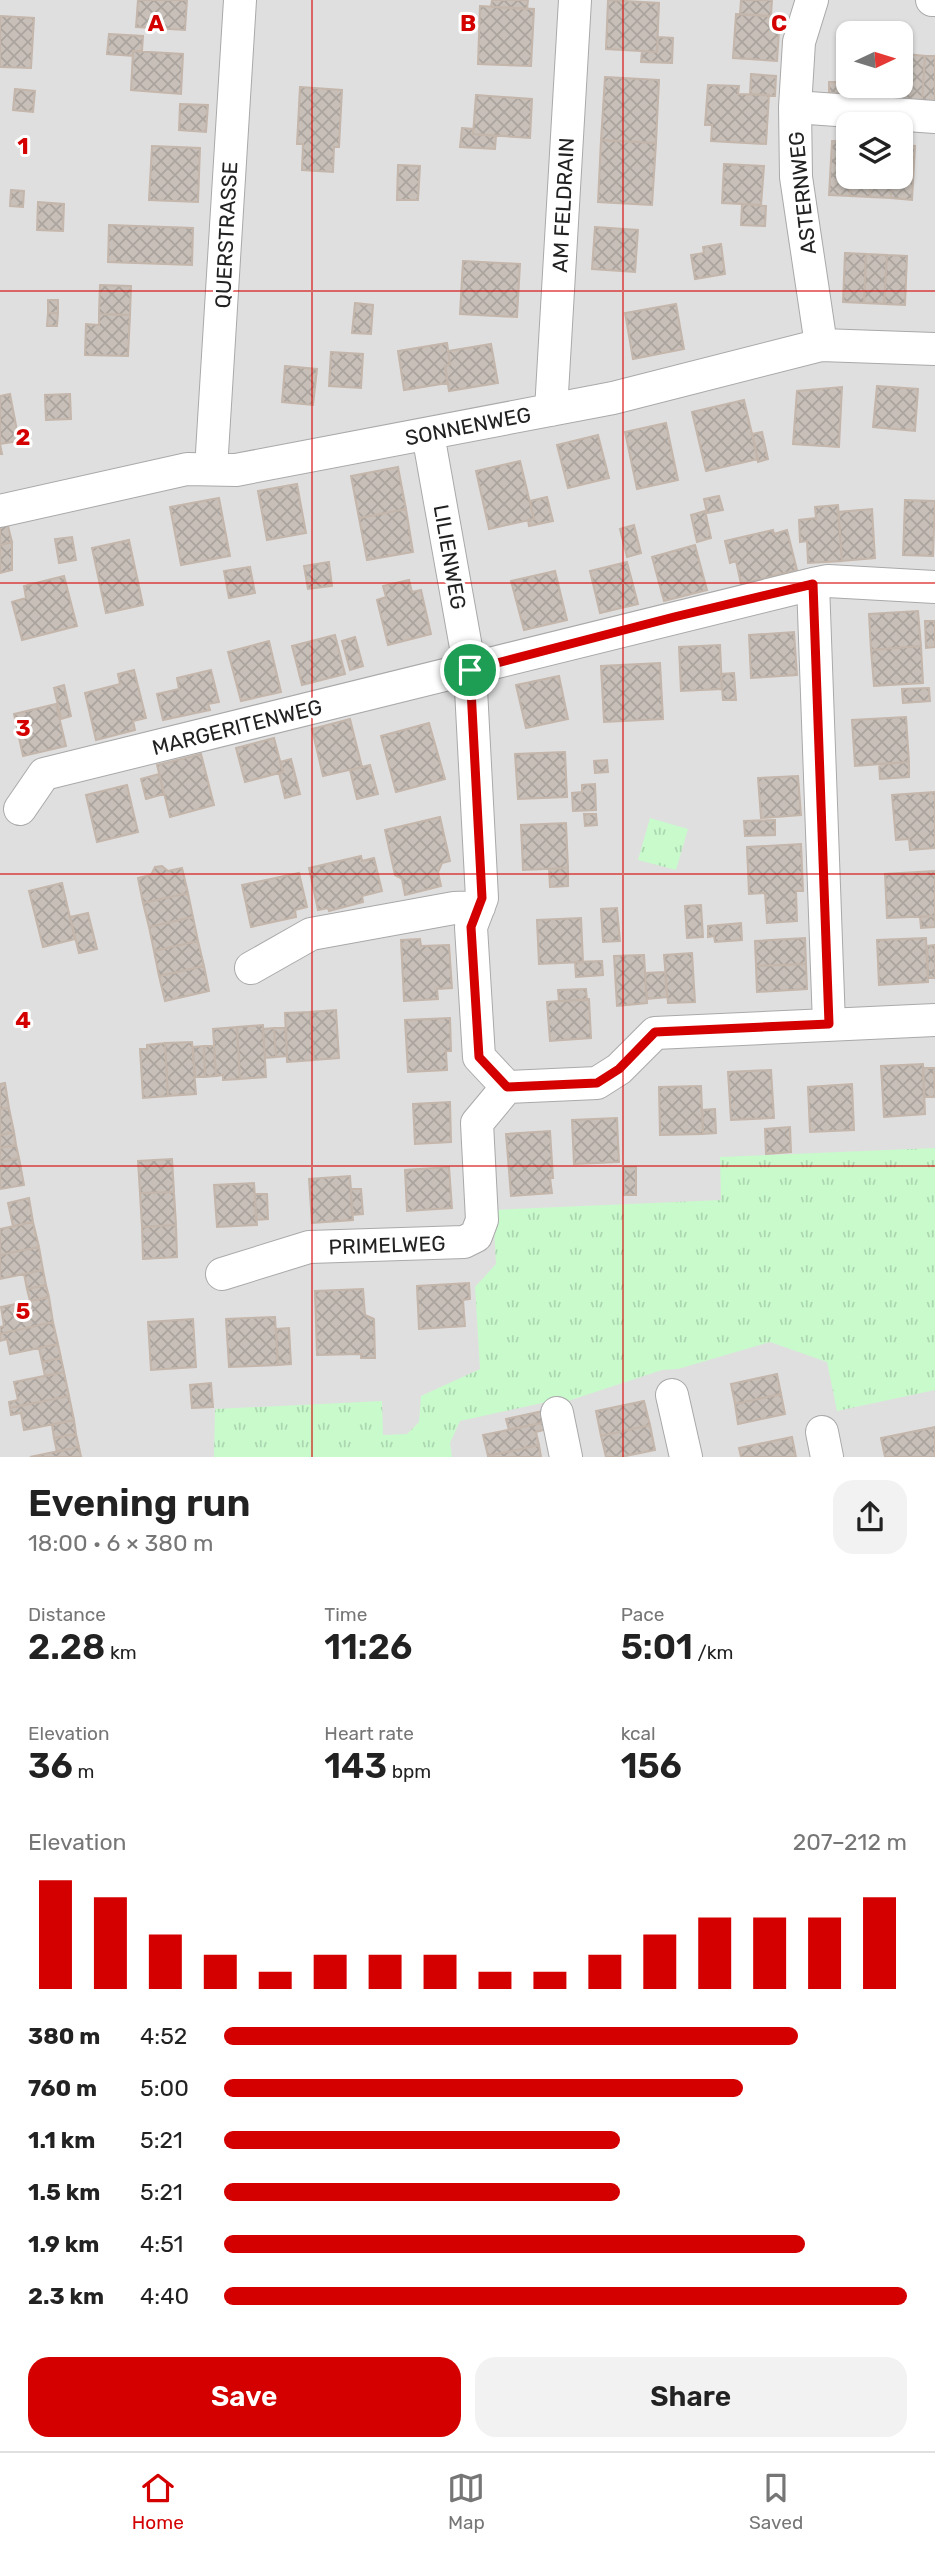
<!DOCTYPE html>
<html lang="en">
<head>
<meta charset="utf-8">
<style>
  body { margin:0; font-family:Rubik,sans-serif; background:#f2f2f2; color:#222; height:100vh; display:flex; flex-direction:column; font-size:26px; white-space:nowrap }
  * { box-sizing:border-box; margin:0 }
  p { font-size:23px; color:#767676 }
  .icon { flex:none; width:38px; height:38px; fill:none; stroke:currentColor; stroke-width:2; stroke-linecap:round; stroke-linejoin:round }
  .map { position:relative; height:1457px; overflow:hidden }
  .side { display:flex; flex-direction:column; background:#fff; flex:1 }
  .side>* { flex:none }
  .needle { width:46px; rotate:86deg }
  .controls { position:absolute; left:836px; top:21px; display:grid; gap:14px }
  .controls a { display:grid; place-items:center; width:77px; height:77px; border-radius:14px; background:#fff; box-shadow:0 2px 5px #0004; font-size:35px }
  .pin { position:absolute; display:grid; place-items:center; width:60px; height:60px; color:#fff; margin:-30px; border:4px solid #fff; border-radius:50%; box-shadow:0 2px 7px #0007 }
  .round { display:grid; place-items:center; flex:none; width:74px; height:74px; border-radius:21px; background:#f2f2f2 }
  .headline { display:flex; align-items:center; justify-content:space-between; height:119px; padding:0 28px }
  h1 { font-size:38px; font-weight:600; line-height:52px }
  .figures { display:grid; grid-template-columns:repeat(3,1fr); gap:10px; height:119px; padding:7px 28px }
  .figures div { display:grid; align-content:center }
  .figures b { font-size:35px; font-weight:600 }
  .figures small { font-size:19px; font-weight:400 }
  .figures p { font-size:19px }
  .chart { height:196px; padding:14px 28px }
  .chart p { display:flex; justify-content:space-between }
  .chart svg { width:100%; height:126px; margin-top:7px; stroke:#d40000; stroke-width:6 }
  .action { display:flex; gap:14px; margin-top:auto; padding:14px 28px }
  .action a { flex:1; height:80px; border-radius:21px; background:#d40000; color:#fff; font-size:28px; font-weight:600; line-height:80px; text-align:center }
  .action a+a { background:#f2f2f2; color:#222 }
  ul { padding:0 28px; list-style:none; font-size:23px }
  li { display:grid; grid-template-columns:112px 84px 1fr; align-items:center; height:52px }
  li i { height:18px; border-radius:9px; background:#d40000 }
  .menu { display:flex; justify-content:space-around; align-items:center; height:98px; border-top:2px solid #e0e0e0; background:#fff; font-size:19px; color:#767676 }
  .menu a { display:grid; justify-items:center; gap:4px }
  .menu .selected { color:#d40000 }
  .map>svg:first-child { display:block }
</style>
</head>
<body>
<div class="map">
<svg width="935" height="1457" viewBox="0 0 935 1457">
  <defs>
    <pattern id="park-tufts" width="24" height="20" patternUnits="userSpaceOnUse" patternTransform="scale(1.75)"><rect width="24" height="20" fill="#c8facc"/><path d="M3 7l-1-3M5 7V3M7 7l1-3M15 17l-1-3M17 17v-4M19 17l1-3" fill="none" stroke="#acd6af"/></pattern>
    <pattern id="building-cross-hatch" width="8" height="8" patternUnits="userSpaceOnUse" patternTransform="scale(1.75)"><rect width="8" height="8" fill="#c7bfb8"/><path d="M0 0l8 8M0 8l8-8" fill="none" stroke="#aba49e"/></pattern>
  </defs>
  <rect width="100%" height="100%" fill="#f2efe9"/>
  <path fill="#e0dfdf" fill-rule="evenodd" d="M0,0H935V1457H0ZM849,33H901V86H849ZM849,124H901V177H849Z"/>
  <path fill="url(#park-tufts)" d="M650,818L688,829L676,870L638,860Z
    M935,1148V1390L837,1411L827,1362L770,1342L678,1369L662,1370L562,1403L547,1402L460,1421L450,1443L452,1457H214L215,1409L382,1401L383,1435L407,1434L419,1422L421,1396L480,1369L475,1287L496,1264L493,1210L721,1200L720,1157Z"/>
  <path fill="url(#building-cross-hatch)" stroke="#c4b6ab" stroke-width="2" d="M138,0H187L185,30L136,27Z
    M492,0H528L527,9L491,7Z
    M608,0L659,3L657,52L606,49Z
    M741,0H772L771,16L740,14Z
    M480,6L534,9L531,66L478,64Z
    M736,14L780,17L777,61L733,58Z
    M0,16L34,18L31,68L0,67Z
    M109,34L143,36L142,51H133V56L107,54Z
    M658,37L673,38L672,63L641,62L642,51L657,52Z
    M848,44L849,86H865V93L845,92Z
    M901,48H906L903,95L884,94L885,86H901Z
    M133,51L183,54L181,94L131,90Z
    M906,54L925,56L922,102L903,101Z
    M925,56H935V103L922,102Z
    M751,74L776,76L775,96L750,94Z
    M605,77L659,80L656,143L601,140Z
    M829,82H840V93H829Z
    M708,85L739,86L738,94L769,95L766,144L711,141L712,125H705Z
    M865,86H885L884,94L865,93Z
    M300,87L342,90L339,147H334L333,172L302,170L303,144H297Z
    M15,89L35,91L33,112L13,110Z
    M476,95L532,99L530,138L473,134Z
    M180,104L208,105L206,132L179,130Z
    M462,128L473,129V134L496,136L495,149L460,147Z
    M601,140L656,143L652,205L598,202Z
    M832,141L849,142L850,196L829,195Z
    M901,145L915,146L912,200L891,198L892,177H901Z
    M152,146L200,148L198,202L149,200Z
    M724,164L764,166L761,205L722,203Z
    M398,165L420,166L418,200H397Z
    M851,177H871L870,197L850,196Z
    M871,177H892L891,198L870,197Z
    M11,190L24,191L23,207L10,206Z
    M38,202L64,204L63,231L37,230Z
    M742,204L766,206L765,226L741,225Z
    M109,225L193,228L192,265L108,262Z
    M595,227L638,230L635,272L592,269Z
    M721,244L725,274L695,279L691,255L704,253L703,247Z
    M845,253L866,254L864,303L843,302Z
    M866,254L887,255L884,304L864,303Z
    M887,255L907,256L905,305L884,304Z
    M463,261L520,264L517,317L460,314Z
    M100,285L131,286L130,315L99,314Z
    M48,300H58V313H48Z
    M355,303L373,305L371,334L352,333Z
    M676,304L684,349L633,359L625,313Z
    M48,313H58L57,326H47Z
    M99,314L130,315L128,356L85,355L86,324L99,325Z
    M447,343L450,364L445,366L448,383L404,390L398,351Z
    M491,344L498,383L449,391L445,366L450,364L448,351Z
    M331,352L363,354L361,388L329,386Z
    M285,366L317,369L313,405L282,402Z
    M877,386L918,389L915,431L873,427Z
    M842,387L839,447L793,444L797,391Z
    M10,394L19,441L0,444L2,454H0V396Z
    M70,394L71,419L46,420L45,395Z
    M744,400L758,459L706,471L692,412Z
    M666,423L678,480L637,489L625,432Z
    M762,432L768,459L758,462L752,434Z
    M598,435L609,478L568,488L557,445Z
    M520,461L534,519L489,529L476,471Z
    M398,467L406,509L359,518L351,476Z
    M297,484L306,533L267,540L258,491Z
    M719,496L723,510L707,513L704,499Z
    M547,497L553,521L529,526L528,520L534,519L530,501Z
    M219,498L230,556L181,565L170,507Z
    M905,500L935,501L933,556L903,555Z
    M838,505L842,561L808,563L807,541L800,542L799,520L816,518L815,507Z
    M406,509L413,552L367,560L359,518Z
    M872,509L875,558L842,561L838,512Z
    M705,511L711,538L697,542L691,515Z
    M7,522L12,542L0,545V524Z
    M634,525L641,553L627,557L620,529Z
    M773,530L774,534L787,530L797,570L741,584L736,561L730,563L725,541Z
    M72,537L76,560L59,563L55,539Z
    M129,540L143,605L106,613L92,548Z
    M12,542V570L0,573V545Z
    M695,545L707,590L664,601L652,557Z
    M329,562L332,586L308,589L304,566Z
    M627,562L638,604L600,613L590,571Z
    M250,567L255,593L229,598L224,571Z
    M555,571L567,620L524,630L511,581Z
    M64,576L77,626L22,640L12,602L26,598L24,586Z
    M409,580L412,592L421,590L431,634L388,645L377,600L386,597L383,586Z
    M918,611L921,646L871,650L869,614Z
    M925,621H935V647L926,648Z
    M794,632L797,675L751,678L749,635Z
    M335,635L345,674L302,685L292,646Z
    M355,637L363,666L350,670L342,641Z
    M269,641L281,692L241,701L228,652Z
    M720,645L722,689L681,691L679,647Z
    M921,646L923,683L874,686L871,650Z
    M660,663L663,719L604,722L601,666Z
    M134,670L146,718L133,721L135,730L96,740L85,693L120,684L118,674Z
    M211,670L219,702L208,704L210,710L163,720L157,694L179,689L177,678Z
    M734,673L736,700H723L721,674Z
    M559,676L568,719L526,728L516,685Z
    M64,685L71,716L61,719L54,688Z
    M929,688L930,701L903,703L902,689Z
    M56,704L66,746L23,756L14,714Z
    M906,717L909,762L855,766L852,720Z
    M350,719L362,767L323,776L312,729Z
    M429,723L445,779L396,792L381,736Z
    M274,738L283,772L245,782L236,748Z
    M565,752L567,797L518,799L515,754Z
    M201,754L214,805L170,817L157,765Z
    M291,759L300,794L285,798L279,773L283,772L280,762Z
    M607,760L608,772L595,773L594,761Z
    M909,762V777L880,779L879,764Z
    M370,765L378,794L357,799L350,770Z
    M159,774L164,794L146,799L141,779Z
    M798,776L801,815L761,818L758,778Z
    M595,784L596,810L573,811L572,793L582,792V785Z
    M127,785L138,832L97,842L86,795Z
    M935,792V848L910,850L909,839L896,840L892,795Z
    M584,814H596L597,825L585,826Z
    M440,817L450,861L442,863L438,872L441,886L405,895L402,879L395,875L385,830Z
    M775,820V835L745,836L744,821Z
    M566,823L568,868L523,870L521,825Z
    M801,844L803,891H796L797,921L767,923L765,893L749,894L747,847Z
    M361,856L362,861L374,858L382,891L362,896L363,902L329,911L328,908L318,910L309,868Z
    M162,866L168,871L182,868L188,893L143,903L138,878L151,875L155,867Z
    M568,868V886L550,887L549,869Z
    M935,871V916L887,918L885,874Z
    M299,873L307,907L295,910L296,917L251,927L242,885Z
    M62,883L75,939L43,947L29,891Z
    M188,893L193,917L149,927L143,903Z
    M701,905L703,937L687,938L685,906Z
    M617,908L620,941L603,942L601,909Z
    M88,913L97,949L79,953L70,917Z
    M935,916V927L921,928L920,917Z
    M193,917L198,941L154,951L149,927Z
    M581,918L583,962L539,964L537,920Z
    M741,923L742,940L715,942L714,936L708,937V926Z
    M805,938L806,964L756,966L755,941Z
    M926,938L928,982L879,985L877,940Z
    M420,939L421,946L449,945L452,988L437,989L438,999L404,1001L401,940Z
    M198,941L204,966L159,976L154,951Z
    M935,945V978H928L927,946Z
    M692,953L695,1002L668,1003L664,955Z
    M644,955L647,1003L617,1006L614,956Z
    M602,961L603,975L576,977L575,962Z
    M806,964L807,989L757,992L756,966Z
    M204,966L209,991L165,1001L159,976Z
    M665,972L667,997L647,999L645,973Z
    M586,989L587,1000L559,1001L558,990Z
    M589,999L591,1038L550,1041L547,1002Z
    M336,1010L339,1058L314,1060L310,1012Z
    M310,1012L314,1060L287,1062L285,1013Z
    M450,1018L451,1051H446L447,1070L408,1072L405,1020Z
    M263,1025L266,1077L240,1079L237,1027Z
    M237,1027L240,1079L223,1080V1075L216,1076L213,1029Z
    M274,1028L276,1057L265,1058L263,1029Z
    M274,1028H286L287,1056L276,1057Z
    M192,1042L196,1094L168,1096L165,1043Z
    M165,1043L168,1096L143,1098L140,1049H147V1045Z
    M204,1046L205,1077H195L193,1047Z
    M204,1046H214L216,1076L205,1077Z
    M923,1064L925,1114L884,1117L881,1066Z
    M923,1068H934L935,1097H924Z
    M771,1070L774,1118L731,1120L728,1072Z
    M5,1083L9,1108L0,1109V1084Z
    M852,1084L854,1130L810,1132L808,1087Z
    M701,1086L703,1134L660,1135L659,1087Z
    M450,1102L451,1142L415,1144L413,1104Z
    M9,1108L14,1132L0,1135V1109Z
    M715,1109L716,1133L703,1134L702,1110Z
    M617,1118L619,1162L574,1164L572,1120Z
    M790,1127L791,1152L766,1154L765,1129Z
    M550,1131L553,1178H550L552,1193L511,1196L506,1134Z
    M14,1132L16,1145L0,1148V1135Z
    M16,1145L19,1158L0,1162V1148Z
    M19,1158L24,1185L0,1189V1162Z
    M172,1159L174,1192L140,1193L138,1161Z
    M449,1167L452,1208L407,1211L405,1170Z
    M624,1167H636V1195H624Z
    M350,1176L353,1220L312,1223L309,1179Z
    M254,1183L257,1225L217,1227L214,1185Z
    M351,1189H361L363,1214L352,1215Z
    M174,1192L176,1225L142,1227L140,1193Z
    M255,1194H267L268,1219L256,1220Z
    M29,1198L33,1222L13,1226L8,1203Z
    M33,1222L39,1247L0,1255V1229Z
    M176,1225L177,1257L143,1259L142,1227Z
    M39,1247L43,1270L0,1279V1255Z
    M43,1270L46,1285L27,1289L24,1274Z
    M469,1283L470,1299L463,1300L465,1326L419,1329L417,1286Z
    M46,1285L49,1297L30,1301L27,1289Z
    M363,1289L365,1315L374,1319L375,1358H361V1354L317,1355L315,1291Z
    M49,1297L53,1322L0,1334V1327L4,1326L1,1307Z
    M275,1317L278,1365L229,1367L226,1319Z
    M193,1319L196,1367L151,1370L148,1322Z
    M53,1322L58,1344L10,1354L7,1339L0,1341V1334Z
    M289,1328L291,1364L278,1365L276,1329Z
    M58,1344L61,1358L42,1362L39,1348Z
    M61,1358L64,1372L45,1376L42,1362Z
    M64,1372L69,1396L10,1408L9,1402L18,1400L14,1382Z
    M777,1374L781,1394L735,1404L731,1384Z
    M211,1383L213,1407L192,1408L190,1385Z
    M781,1394L785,1414L738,1424L735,1404Z
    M69,1396L74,1420L24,1430L21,1413L11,1415L10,1408Z
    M644,1401L650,1425L601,1436L596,1411Z
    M543,1411L546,1422L509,1430L506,1419Z
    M74,1420L76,1434L54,1438L52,1425Z
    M546,1422L547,1429L536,1432L539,1445L488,1456L483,1435Z
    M650,1425L655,1450L621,1457H606L601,1436Z
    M935,1427V1457H885L881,1438Z
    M76,1434L79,1447L57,1452L54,1438Z
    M792,1437L796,1457H741L739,1448Z
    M539,1445L541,1457H488V1456Z
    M79,1447L81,1457H30L49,1453Z"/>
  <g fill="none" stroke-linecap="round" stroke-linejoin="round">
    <defs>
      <path id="minor" d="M812,0L799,42L795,107L796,177L821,345
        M932,0H935
        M795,107L935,117
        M551,410L575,0
        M428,434L470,670L482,898L471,927L479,1057L507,1087
        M211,469L240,0
        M0,511L187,469L236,470L613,398L821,345L935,349
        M813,584L829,1024
        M20,809L44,774L813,584L828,581L935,587
        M251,968L311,934L454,908L479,907
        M507,1087L597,1083L619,1069L655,1033L935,1020
        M222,1274L309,1247L464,1242L476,1236L482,1220L477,1123L507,1087
        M672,1395L686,1457
        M557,1413L566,1457
        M822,1432L827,1457"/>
    </defs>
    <use href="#minor" stroke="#a9a9a9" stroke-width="34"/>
    <use href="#minor" stroke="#fff" stroke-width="32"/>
  </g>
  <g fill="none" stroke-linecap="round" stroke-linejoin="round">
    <defs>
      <path id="route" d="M813,584L829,1024L655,1032L619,1069L597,1083L507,1087L479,1057L471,927L482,898L470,670L674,617Z"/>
    </defs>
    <use href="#route" stroke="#fff" stroke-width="14"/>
    <use href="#route" stroke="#d40000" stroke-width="9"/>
  </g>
  <path fill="none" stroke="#d40000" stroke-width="2" stroke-opacity="0.55" d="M312,0V1457M623,0V1457M0,291H935M0,583H935M0,874H935M0,1166H935"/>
  <g text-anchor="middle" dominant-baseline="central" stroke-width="6" stroke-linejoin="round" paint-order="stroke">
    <g font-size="21" fill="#222" stroke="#fff">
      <text transform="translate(802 193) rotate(-96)">ASTERNWEG</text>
      <text transform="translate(563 205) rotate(-87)">AM FELDRAIN</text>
      <text transform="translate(226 235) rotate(-87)">QUERSTRASSE</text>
      <text transform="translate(468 426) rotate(-11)">SONNENWEG</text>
      <text transform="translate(450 557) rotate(80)">LILIENWEG</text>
      <text transform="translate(237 727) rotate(-14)">MARGERITENWEG</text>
      <text transform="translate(387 1245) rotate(-2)">PRIMELWEG</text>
    </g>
  </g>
  <g font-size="23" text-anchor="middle" font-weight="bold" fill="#d40000" stroke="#fff" stroke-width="6" stroke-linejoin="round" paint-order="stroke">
    <text x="156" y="31">A</text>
    <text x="468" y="31">B</text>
    <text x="779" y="31">C</text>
    <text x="23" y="154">1</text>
    <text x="23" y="445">2</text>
    <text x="23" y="736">3</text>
    <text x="23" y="1028">4</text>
    <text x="23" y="1319">5</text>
  </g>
</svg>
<div class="controls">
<a><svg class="needle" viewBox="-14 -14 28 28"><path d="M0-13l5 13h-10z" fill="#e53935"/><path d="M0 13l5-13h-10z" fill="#767676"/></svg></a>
<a><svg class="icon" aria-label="layers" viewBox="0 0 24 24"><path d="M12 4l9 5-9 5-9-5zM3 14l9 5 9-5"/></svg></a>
</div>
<div class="pin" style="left:470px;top:670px;background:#1e9e55"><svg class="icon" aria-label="arrive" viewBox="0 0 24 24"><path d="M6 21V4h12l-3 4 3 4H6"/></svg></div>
</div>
<section class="side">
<div class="headline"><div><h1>Evening run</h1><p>18:00 · 6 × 380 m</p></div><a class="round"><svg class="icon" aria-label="share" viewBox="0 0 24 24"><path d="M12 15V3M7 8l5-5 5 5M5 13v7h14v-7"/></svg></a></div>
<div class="figures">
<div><p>Distance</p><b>2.28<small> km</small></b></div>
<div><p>Time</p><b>11:26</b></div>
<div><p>Pace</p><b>5:01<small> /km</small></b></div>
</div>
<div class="figures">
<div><p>Elevation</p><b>36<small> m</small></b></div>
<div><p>Heart rate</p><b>143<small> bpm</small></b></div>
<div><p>kcal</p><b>156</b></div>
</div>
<div class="chart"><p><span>Elevation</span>207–212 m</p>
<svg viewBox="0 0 160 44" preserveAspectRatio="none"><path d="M5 44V6M15 44V12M25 44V25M35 44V32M45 44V38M55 44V32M65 44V32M75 44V32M85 44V38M95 44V38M105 44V32M115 44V25M125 44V19M135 44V19M145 44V19M155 44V12"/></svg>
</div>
<ul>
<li><b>380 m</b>4:52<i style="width:84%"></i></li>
<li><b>760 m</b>5:00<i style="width:76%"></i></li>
<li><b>1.1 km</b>5:21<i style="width:58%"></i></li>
<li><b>1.5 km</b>5:21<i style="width:58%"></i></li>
<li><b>1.9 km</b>4:51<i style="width:85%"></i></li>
<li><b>2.3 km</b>4:40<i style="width:100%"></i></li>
</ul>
<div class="action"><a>Save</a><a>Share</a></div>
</section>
<nav class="menu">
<a class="selected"><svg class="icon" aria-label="home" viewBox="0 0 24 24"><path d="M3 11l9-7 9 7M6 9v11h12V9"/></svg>Home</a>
<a><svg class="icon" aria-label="map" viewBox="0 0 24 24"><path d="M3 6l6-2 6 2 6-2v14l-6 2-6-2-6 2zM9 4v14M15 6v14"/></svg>Map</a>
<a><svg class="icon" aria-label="saved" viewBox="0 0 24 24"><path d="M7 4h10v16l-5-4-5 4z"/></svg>Saved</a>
</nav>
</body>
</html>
